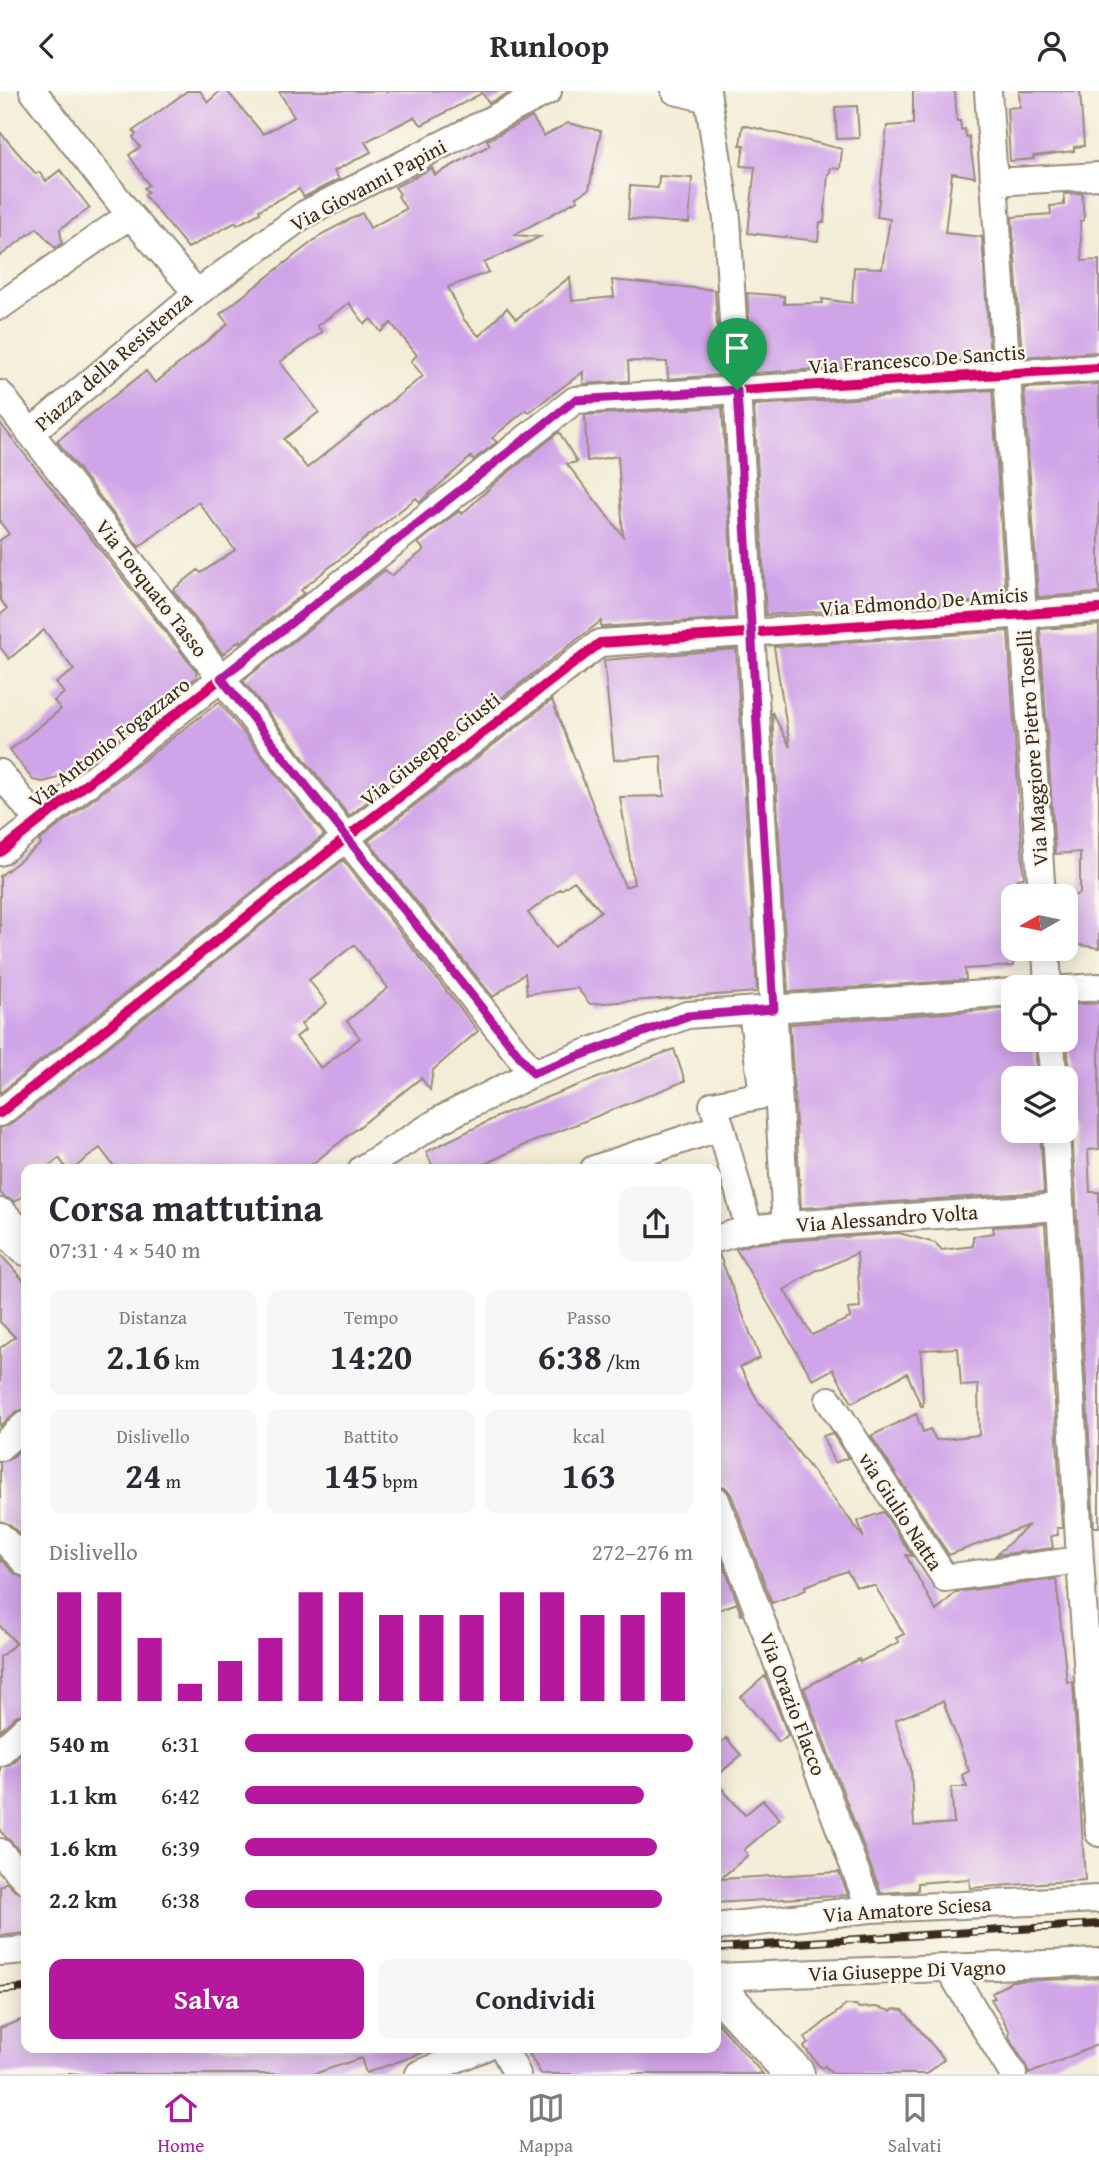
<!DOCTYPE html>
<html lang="it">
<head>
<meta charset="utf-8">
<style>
  body { margin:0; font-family:"Gentium Book Plus",serif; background:#f7f7f7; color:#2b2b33; height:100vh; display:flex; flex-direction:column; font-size:26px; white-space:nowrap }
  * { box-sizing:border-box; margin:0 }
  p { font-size:23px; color:#7c7c81 }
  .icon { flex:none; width:38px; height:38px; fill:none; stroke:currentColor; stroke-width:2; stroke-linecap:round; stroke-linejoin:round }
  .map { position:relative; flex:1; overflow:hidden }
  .side { position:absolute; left:21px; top:1073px; width:700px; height:889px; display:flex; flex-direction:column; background:#fff; border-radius:14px; box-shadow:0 4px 18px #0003 }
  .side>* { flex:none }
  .needle { width:46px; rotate:261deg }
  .tools { position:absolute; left:1001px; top:793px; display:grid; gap:14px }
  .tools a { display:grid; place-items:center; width:77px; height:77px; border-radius:14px; background:#fff; box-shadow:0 4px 18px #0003; font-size:35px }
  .pin { position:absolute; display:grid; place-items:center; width:60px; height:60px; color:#fff; margin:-72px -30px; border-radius:50% 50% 50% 0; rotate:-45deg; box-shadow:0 0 7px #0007 }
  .pin .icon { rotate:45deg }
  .round { display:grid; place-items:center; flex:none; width:74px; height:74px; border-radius:14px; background:#f7f7f7 }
  .overview { display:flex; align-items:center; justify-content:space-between; height:119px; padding:0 28px }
  h1 { font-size:38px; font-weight:700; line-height:52px }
  .stats { display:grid; grid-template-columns:repeat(3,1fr); gap:10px; height:119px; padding:7px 28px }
  .stats div { display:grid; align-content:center; border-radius:14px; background:#f7f7f7; text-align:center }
  .stats b { font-size:35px; font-weight:700 }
  .stats small { font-size:19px; font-weight:400 }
  .stats p { font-size:19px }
  .chart { height:196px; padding:14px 28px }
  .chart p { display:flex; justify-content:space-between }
  .chart svg { width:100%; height:126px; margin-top:7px; stroke:#b5179e; stroke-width:6 }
  .primary-button { display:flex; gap:14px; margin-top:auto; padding:14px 28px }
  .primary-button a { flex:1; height:80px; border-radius:14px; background:#b5179e; color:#fff; font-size:28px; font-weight:700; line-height:80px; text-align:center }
  .primary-button a+a { background:#f7f7f7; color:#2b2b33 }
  ul { padding:0 28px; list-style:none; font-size:23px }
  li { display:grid; grid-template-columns:112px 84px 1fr; align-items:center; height:52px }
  li i { height:18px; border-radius:9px; background:#b5179e }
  header { display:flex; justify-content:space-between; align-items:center; height:91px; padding:0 28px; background:#fff; font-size:32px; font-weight:700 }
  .dock { display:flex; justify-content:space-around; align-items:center; height:98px; border-top:2px solid #e1e1e2; background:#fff; font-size:19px; color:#7c7c81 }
  .dock a { display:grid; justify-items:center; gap:4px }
  .dock .current { color:#b5179e }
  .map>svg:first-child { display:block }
</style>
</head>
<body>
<header><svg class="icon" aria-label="back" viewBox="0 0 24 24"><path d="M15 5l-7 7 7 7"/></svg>Runloop<svg class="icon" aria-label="person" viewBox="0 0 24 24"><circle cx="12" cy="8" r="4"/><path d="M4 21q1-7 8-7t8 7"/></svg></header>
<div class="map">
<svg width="1099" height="1983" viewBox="0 0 1099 1983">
  <rect width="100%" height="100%" fill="#fbf7ec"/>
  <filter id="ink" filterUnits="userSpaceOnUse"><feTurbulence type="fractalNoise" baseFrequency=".0143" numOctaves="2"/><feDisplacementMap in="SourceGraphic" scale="14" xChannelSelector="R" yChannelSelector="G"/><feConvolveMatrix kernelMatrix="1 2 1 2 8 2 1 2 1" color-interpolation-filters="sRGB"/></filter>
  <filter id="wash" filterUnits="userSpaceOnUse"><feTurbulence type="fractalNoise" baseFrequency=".00686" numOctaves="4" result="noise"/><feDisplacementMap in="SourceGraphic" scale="28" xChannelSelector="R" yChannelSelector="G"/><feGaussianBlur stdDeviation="1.57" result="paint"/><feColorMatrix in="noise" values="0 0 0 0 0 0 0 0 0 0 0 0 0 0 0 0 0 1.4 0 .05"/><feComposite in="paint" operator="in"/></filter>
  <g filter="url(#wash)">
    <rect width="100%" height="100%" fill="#f3edd7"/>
    <g id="blocks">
      <path fill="#d0a4e8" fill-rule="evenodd" d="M187,0H200L208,11L220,0H227L263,43L294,26L279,0H513L489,12L482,2L422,34L414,26L365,51L371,61L334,80L339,88L304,106L299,98L259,119L260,122L237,134L236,131L188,157L144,104L148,101L144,97L149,94L129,64L140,56L133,46L136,43L133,40Z
        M913,0H955L957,30H960L961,39L965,38L966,46L969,45L975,86L952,82L945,142L982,146L990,268L752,282L747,202L784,205V213L823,212L822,208L852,212L854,176L882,177L890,128L877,126L887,35L913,33Z
        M1019,0H1080L1084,55L1074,56V60L1033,65L1034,68L1010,70L1007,17L1020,16Z
        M857,15L859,47L837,48L835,16Z
        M532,26L544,45L568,32L601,40L589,98L576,106L578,109L514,144L540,146L484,172L489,181L448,196L464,229L479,245L507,217L516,228L570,186L572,210L614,206L612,189L715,199L720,284L668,288L667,271L628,270L629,290L583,293V281L529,321L526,319L492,347L497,351L473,369L471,366L420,411L416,407L301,499L304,502L240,552V549L223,563L173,499L198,479L201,482L235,459L198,411L139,456L57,350L146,280L155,292L228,233L220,223L322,143L362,122L370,137L406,118L398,105L400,103L395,96L432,77L435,84L490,54L487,49ZM349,212L365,233L371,228L381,241L391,232L417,264L411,270L423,285L307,377L284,348L319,321L280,271L322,241L317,235Z
        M743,34L842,58L840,78L830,77V83H828L824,131H820L818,150L748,142L755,76L741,75L744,54H740Z
        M0,41L36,83L39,81L46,90L60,79L90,117L60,138L62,152L55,157L37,137L0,165Z
        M659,85L692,87L689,132L628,128L630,95L658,97Z
        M1082,102L1084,129L1080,130L1082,170L1099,169V261L1022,266L1012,126L1051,123L1050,115L1064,114V103Z
        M1099,293V502L1038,506L1024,297Z
        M992,299L1006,509L766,524L754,314Z
        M722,316L735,527L601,536V530L349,725L244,591L245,588L385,479L391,485L424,459L418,452L459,420L462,423L494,393L559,341L577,371L567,373L623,445L618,365L587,370L585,324Z
        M0,332L196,580L197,586L70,686L65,680L54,688L43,691L33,689L10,659L61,618L54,610L64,602L56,592L74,579L44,539L9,568L0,556V524L7,518L0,508V449L9,443L0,431Z
        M1099,534V857L1073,853L1070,807L1080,802V761L1055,763L1040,538Z
        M1008,540L1024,787L1018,788L1020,805H1013V813H1003L1005,851L1013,850V875L965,878L966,889L788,901L772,621L790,656L774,556Z
        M736,558L757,901L590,913L577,897L527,903L525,882L493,906L368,750L552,609L625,796L634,793L620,706L664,705L661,665L614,669L604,569ZM574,790L601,820L555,857L528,822L560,798L561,799Z
        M219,611L324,744L0,1002V785L41,753L39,750Z
        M343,769L478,940L433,979L430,999L421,987L306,1078H116L100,1057L73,1078H67L59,1067L46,1078H26V1102L15,1111L4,1106L0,1101V1037L10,1034ZM354,854L388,897L347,930L360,947L321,977L296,946L305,939L301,933L327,912L309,889Z
        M1099,912V1058L1088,1059L1090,1101H1099V1436H1094L1072,1039L1066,1028V996L1069,986L1066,914Z
        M1013,917V948H1035L1037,987H1013V1040H1040L1044,1101L801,1117L790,933Z
        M674,958L685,990L522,1055L475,1078H434L426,1061L505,1022Z
        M1045,1133L1062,1437H1057L1058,1444L1051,1445L1053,1457L996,1464L1029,1434L949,1464L871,1345L916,1323L923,1341L930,1338L936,1349L979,1344L978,1294L961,1295L958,1257L921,1259L923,1315H921L907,1282L852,1312L833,1278L813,1289L736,1158L752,1153L787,1150L899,1142L935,1152L942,1159L973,1155V1145L994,1142L993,1136ZM857,1162L860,1217L848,1218L850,1227L812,1244L784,1199L817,1179L823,1178Z
        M0,1163L26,1192V1318L16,1321L0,1335V1257L15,1246L0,1231Z
        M716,1163H719L760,1267L740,1276L760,1314L761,1313L864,1447L858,1430L883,1421L912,1465L906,1464L936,1520L956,1501L1056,1488L1067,1591H1073L1085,1789L970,1797L969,1788L918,1792V1799L916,1800L881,1802L804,1597L859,1568L860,1571L899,1551L896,1547L904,1543L875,1495H856L847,1480L805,1495L806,1499L772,1512L731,1403L725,1396L716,1394ZM943,1610L969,1680L962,1684L967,1696H951L954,1732L914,1735L911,1678L895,1629Z
        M832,1342L848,1367L834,1372L823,1345Z
        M26,1354V1450L11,1434L0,1430V1371L10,1368Z
        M716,1453L742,1524H741L737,1512L716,1520Z
        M0,1468L15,1483L26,1487V1622L16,1625L0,1640V1566L16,1552L0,1535Z
        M765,1585L788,1644L779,1651L741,1606Z
        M726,1647L741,1664L716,1686V1656Z
        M26,1658V1766L0,1740V1676L11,1673Z
        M716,1691L745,1724L763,1709L780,1728L744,1759L748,1764L720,1788L839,1781L848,1804L716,1812Z
        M6,1791L15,1800L26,1804V1842L0,1845V1796Z
        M1099,1887V1953L1029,1983L1026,1975L1009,1946L1010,1941L991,1908L995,1907L992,1902L1012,1890Z
        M846,1914H856L859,1917L876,1916L891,1920L894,1918L903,1919L944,1968L927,1983H832L825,1975L821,1977L804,1956L808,1952L805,1947Z
        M26,1927V1956L105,1959V1956H430L431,1959L366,1982L361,1967L314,1983H0V1937Z
        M716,1930L763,1983H541L525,1956H716Z"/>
    </g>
  </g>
  <g filter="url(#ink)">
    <use href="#blocks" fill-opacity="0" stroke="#978c7a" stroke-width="2"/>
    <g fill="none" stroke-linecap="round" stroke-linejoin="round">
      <defs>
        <path id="street" d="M33,0L130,124
          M675,0L708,8
          M707,0L727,128L786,1134
          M988,0L1042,805
          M994,91L1099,85
          M197,202L305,123L548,0
          M0,215L130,124L197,202L30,342
          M0,303L346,747L533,982
          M0,682L39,731
          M0,761L575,309L1099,277
          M1046,858L1048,896
          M1066,898L1099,896
          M1051,948L1053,987
          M0,1022L346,747L600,552L1099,518
          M1056,1040L1080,1469L1099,1742
          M362,1078L442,1028L533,982L687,924L1013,901
          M594,1078L721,1036
          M749,1138L721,1036L713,1014L763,1004L752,920
          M716,1148L749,1138L786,1134L1060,1116
          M829,1309L945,1487L1080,1469
          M0,1356L26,1333
          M716,1409L870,1818
          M0,1445L26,1472
          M0,1661L26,1637
          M0,1761L26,1789
          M716,1836L870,1818L1099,1808
          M0,1861L26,1859
          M949,1878L1013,1983
          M716,1886L1099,1871
          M503,1956L517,1983
          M419,1983L485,1956"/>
        <path id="secondary" d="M0,1127L26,1155
          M716,1897L795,1983"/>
      </defs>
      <use href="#street" stroke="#978c7a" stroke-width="30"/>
      <use href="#secondary" stroke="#978c7a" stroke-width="42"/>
      <use href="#street" stroke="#fff" stroke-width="26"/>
      <use href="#secondary" stroke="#fff" stroke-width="38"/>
      <defs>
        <path id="rail" d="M716,1857L1099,1833
          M0,1899L26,1897"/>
      </defs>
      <use href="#rail" stroke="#3b2a1e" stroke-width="8"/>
      <use href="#rail" stroke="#fbf7ec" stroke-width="5" stroke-dasharray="16" stroke-linecap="butt"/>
      <defs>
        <path id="cycleway" d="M0,761L575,309L1099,277
          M0,1022L346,747L600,552L1099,518"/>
      </defs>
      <use href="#cycleway" stroke="#fbf7ec" stroke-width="15"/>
      <use href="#cycleway" stroke="#d6006c" stroke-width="10"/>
    </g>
  </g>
  <g fill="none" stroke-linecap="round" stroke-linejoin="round" filter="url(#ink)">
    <defs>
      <path id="route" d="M737,299L774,918L687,925L533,982L221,587L575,309Z"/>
    </defs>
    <use href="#route" stroke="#fff" stroke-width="14"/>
    <use href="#route" stroke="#b5179e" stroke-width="9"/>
  </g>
  <g text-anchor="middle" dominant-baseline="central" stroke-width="5" stroke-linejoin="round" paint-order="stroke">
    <g font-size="21" fill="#3b2a1e" stroke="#fbf7ec">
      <text transform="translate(368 94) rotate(-28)">Via Giovanni Papini</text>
      <text transform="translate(917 268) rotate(-4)">Via Francesco De Sanctis</text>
      <text transform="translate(113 270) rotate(-41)">Piazza della Resistenza</text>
      <text transform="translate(152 497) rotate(52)">Via Torquato Tasso</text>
      <text transform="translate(924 510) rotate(-4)">Via Edmondo De Amicis</text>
      <text transform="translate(109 651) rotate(-38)">Via Antonio Fogazzaro</text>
      <text transform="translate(1032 657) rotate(-94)">Via Maggiore Pietro Toselli</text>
      <text transform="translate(430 658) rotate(-38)">Via Giuseppe Giusti</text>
      <text transform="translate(887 1127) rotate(-4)">Via Alessandro Volta</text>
      <text transform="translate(901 1420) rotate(57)">via Giulio Natta</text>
      <text transform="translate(793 1613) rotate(69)">Via Orazio Flacco</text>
      <text transform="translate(907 1818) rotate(-4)">Via Amatore Sciesa</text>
      <text transform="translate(907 1879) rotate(-2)">Via Giuseppe Di Vagno</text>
    </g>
  </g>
</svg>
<div class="tools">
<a><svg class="needle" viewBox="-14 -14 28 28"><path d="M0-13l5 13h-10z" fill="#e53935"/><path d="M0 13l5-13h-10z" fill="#7c7c81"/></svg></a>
<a><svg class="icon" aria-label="locate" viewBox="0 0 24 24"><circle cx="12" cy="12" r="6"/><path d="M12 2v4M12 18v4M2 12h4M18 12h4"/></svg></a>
<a><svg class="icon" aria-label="layers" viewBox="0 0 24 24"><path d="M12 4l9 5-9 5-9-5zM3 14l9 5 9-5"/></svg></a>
</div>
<div class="pin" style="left:737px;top:299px;background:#1e9e55"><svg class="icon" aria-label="arrive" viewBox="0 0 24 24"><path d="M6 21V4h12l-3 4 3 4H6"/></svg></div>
<section class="side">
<div class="overview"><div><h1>Corsa mattutina</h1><p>07:31 · 4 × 540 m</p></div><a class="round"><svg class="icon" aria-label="share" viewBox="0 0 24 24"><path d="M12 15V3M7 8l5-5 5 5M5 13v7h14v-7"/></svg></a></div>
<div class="stats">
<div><p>Distanza</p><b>2.16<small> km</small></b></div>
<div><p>Tempo</p><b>14:20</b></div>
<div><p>Passo</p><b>6:38<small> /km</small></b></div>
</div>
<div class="stats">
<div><p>Dislivello</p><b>24<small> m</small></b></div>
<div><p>Battito</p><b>145<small> bpm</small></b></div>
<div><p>kcal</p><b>163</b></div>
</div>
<div class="chart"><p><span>Dislivello</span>272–276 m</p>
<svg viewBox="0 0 160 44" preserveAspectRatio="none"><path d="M5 44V6M15 44V6M25 44V22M35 44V38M45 44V30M55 44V22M65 44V6M75 44V6M85 44V14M95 44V14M105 44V14M115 44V6M125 44V6M135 44V14M145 44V14M155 44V6"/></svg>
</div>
<ul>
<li><b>540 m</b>6:31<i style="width:100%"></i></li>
<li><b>1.1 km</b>6:42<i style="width:89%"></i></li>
<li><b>1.6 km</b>6:39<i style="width:92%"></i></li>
<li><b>2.2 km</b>6:38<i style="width:93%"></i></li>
</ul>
<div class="primary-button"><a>Salva</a><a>Condividi</a></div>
</section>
</div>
<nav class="dock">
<a class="current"><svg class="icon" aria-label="home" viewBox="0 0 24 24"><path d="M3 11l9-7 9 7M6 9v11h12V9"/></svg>Home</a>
<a><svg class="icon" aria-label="map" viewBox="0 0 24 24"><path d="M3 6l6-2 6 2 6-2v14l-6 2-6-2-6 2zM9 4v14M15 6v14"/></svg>Mappa</a>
<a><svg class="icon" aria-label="saved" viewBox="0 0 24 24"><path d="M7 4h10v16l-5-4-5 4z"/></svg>Salvati</a>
</nav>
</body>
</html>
